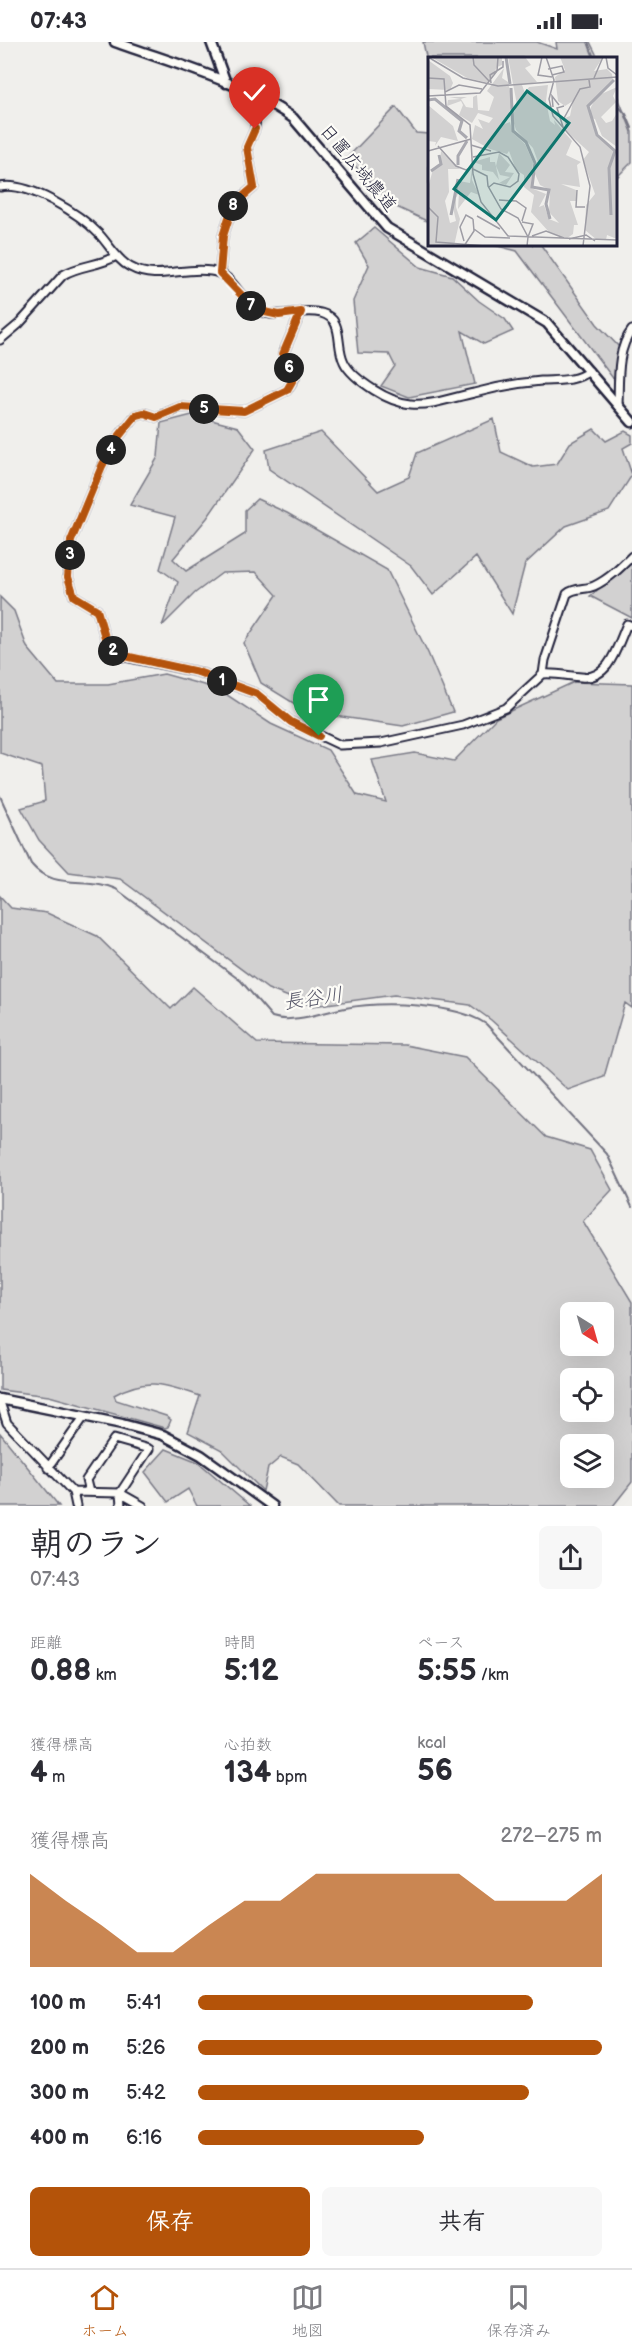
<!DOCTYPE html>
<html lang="ja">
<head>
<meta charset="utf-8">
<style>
  body { margin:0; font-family:"Balsamiq Sans","Klee One",sans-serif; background:#f7f7f7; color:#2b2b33; height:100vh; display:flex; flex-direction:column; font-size:22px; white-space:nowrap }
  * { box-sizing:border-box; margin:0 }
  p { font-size:20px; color:#7c7c81 }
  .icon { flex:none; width:33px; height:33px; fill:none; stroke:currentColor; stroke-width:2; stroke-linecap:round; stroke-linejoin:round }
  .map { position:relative; height:1464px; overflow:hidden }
  .details { display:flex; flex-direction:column; background:#fff; flex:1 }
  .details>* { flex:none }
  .needle { width:39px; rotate:143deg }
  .fabs { position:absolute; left:560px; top:1260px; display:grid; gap:12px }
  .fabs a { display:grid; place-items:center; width:54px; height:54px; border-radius:9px; background:#fff; box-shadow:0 6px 24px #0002; font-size:30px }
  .pin { position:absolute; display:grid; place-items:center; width:51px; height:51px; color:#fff; margin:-62px -26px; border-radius:50% 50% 50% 0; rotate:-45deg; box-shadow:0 0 6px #0007 }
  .pin .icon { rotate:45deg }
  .km { position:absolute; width:30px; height:30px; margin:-15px; border-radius:50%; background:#222; color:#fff; font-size:16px; line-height:30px; text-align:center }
  .round { display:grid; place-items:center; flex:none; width:63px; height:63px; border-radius:9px; background:#f7f7f7 }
  .head { display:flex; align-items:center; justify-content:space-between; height:102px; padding:0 30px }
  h1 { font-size:33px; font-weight:700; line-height:45px }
  .figures { display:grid; grid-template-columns:repeat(3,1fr); gap:9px; height:102px; padding:6px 30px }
  .figures div { display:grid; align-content:center }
  .figures b { font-size:30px; font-weight:700 }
  .figures small { font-size:16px; font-weight:400 }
  .figures p { font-size:16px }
  .chart { height:168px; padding:12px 30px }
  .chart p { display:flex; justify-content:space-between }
  .chart svg { width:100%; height:108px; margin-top:6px; fill:#b45309; opacity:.7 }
  .primary-button { display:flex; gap:12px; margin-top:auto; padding:12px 30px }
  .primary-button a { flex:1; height:69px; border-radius:9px; background:#b45309; color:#fff; font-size:24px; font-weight:700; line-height:69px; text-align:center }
  .primary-button a+a { background:#f7f7f7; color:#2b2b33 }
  ul { padding:0 30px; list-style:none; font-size:20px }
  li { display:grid; grid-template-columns:96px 72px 1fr; align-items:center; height:45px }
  li i { height:15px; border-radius:8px; background:#b45309 }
  .status { display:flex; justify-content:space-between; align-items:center; height:42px; padding:0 30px; background:#fff; direction:ltr }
  .status svg { height:16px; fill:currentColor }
  .dock { display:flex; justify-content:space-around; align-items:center; height:84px; border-top:2px solid #e1e1e2; background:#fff; font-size:16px; color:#7c7c81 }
  .dock a { display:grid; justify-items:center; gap:3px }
  .dock .current { color:#b45309 }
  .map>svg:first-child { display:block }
</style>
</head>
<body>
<div class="status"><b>07:43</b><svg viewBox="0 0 49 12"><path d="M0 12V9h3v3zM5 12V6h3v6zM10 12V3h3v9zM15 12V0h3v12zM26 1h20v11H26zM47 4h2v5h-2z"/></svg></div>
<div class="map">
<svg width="632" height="1464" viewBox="0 0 632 1464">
  <rect width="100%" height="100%" fill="#f0efec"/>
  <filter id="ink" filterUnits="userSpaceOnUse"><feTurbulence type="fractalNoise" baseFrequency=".0167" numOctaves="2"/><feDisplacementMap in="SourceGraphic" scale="12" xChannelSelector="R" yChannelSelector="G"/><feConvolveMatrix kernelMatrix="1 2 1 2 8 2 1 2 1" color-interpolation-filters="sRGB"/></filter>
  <g filter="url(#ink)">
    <path fill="#d2d1d1" stroke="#7a7a86" stroke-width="1.5" fill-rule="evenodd" d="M423,0H537L557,7L556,0H590L598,16H430L429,29Z
      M616,50L632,90V120L616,136Z
      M396,65L416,91L429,92V180L394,164L347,116Z
      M374,186L420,225L452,234L479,259L505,277L513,289L484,302L462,289L475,342L409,355L381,344L395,324L389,312L358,311L353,259L369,223L356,201Z
      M494,203H541L597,282L621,307L615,339L517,209Z
      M192,373L238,385L255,407L207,476L173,517L186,529L245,492V468L257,457L287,471L387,528L428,611L453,670L403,684L308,670L261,641L244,601L277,553L256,530L222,531L195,551L162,584L178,540L160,527L175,475L130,463L158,415L161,381Z
      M494,377L501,410L533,425L557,422L570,401L594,387L606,399L625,389L632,393V401L623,406L632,433L609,469L566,484L525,522L512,572L476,515L433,553L411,524L269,427L266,408L321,390L378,449L409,435L417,411Z
      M632,521V576L590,554Z
      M0,555L14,569L27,605L58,642H108L164,632L218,647L271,682L328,708L357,753L386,760L372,718L415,711L454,719L496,676L574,640L632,642V966L625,961L604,1035L568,1048L491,978L470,963L394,953L312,964L268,947L120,837L69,830L39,798L21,766L45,759L42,725L0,711Z
      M0,854L11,866L47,871L97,894L171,967L193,945L257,1001L405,1003L465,1015L546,1095L590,1108L612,1148L583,1179L632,1260V1440L613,1464H339L298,1422L281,1415L268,1426L263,1449L222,1408L188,1390L200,1354C166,1343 148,1334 114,1353L116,1358L166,1374L171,1378L168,1385L165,1386L49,1354L0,1348ZM570,1270H603V1304H570ZM603,1336V1370H570V1336ZM603,1402V1436H570V1402Z
      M0,1391L59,1464H0Z
      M166,1407L198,1420L250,1464H197L188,1447L168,1460L145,1430Z"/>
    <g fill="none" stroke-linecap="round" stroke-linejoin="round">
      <path stroke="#737381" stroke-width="2" d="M588,0L594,16
        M616,62L626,72L632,86
        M0,754L31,822C53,849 88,834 116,847L241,939L272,975C293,982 323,970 345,966C382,959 455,961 486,982L607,1112L632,1165"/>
      <defs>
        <path id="minor" d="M0,145C28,139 80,172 99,192C110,204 117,218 130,225C157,240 183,224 211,229C235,232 238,258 258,268C279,279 300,265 321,271C345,277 335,303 344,320C349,331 363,341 374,348C385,355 398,361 411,362C432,364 454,355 474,351C496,345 518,341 541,339C558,338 575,340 589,329
          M220,231L223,194L233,163L254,145L247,105L255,87L257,53
          M301,270L283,312L295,335L287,348L244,369L180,365L156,375L144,371L136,373L116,398L102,424L71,499L68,535L74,554L97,568L107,602L116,613L198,630L257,652L291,680L340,703L381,701L463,683L506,666L543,632L545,618L567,552C575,545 585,548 594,544C609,537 621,525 632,514
          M0,298L19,282L63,233C79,223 100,224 116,214
          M618,364C619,340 616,308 632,288
          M543,632C557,631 568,634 581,635C610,638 617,604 627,582L632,584
          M0,1360L7,1381L73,1450L76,1464
          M48,1426L84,1375
          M73,1450L120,1451L121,1464
          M89,1450L86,1438L114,1397L149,1407L120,1451L143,1464"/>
        <path id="tertiary" d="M115,0C175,22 241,39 293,76L387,186L547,281L632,380
          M211,0L226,41
          M0,1357L122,1382L163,1393L201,1413L272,1464"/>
      </defs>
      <use href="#minor" stroke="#22223b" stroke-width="11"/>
      <use href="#tertiary" stroke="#22223b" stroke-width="13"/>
      <use href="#minor" stroke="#fdfcf7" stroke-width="7"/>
      <use href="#tertiary" stroke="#fdfcf7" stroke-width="8"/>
    </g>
  </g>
  <g fill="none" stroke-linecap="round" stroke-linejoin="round" filter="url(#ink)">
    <defs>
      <path id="route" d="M255,87L247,105L254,145L233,163L223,194L220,231L256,268L279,273L301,270L283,312L295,334L287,348L244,369L180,365L156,375L144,371L136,373L116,398L102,424L71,499L68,535L74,554L97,568L107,602L116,612L198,630L257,652L291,680L319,694"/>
    </defs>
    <use href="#route" stroke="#fff" stroke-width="12"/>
    <use href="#route" stroke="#b45309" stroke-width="8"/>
  </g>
  <g text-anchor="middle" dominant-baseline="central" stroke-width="4.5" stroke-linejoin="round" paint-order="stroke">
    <g font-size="18" fill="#22223b" stroke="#fdfcf7">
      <text transform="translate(358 126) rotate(50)">日置広域農道</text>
    </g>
    <g font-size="20" font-style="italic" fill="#58586a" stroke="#fdfcf7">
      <text transform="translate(313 957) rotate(-8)">長谷川</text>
    </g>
  </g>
  <g transform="translate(428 15)">
    <rect width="189" height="189" fill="#f0efec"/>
    <path d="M3,0H74V8L69,10L61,26L39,21ZM80,0H97L103,8L97,11L109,25L94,28L97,36L101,30L120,28L118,44L122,64L127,68L126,63L144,84L138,98L153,105L149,108L152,130L133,127L148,133V144H142L150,168H146L145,177L138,182L121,175L103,155L106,138L96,130V118L88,113L81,94L79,97L62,92L44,82L47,68L55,72L50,62L61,66L65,61L50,56L44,66L31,58L35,48L33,44L19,49L20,43L32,42L21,40H39L33,42L38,50L45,51V40L49,38L50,53L61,54L66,40L59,34L76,11L74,21L80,25L85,48L74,68L82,65L85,76L97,87L105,105L103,131L118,137L111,150L116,148L121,162L131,166L121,155L122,133L112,128L107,117L110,105L105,91L88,73L84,60L89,48ZM132,0H175L166,14L179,12L184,17L185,24L160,49L171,81L189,96V182L179,178L178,183H169L157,173L158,148L167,137L155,103L161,95L137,73V61L142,59L145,44L137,49L130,44L127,20L137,13ZM0,3L22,19L25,26L22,33L0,32ZM189,30L185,39L188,45L173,60L178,66L184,64L189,56V90L174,79L167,62L163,61V50L169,39ZM0,48L25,69L30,84L13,80L7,89L8,85L0,84ZM13,94L32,112H20L21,135L17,144L22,166L28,164L24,146L31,124L42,126L44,110V123L51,138L43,135L30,152L31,135L28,141V150L32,162L26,189H0V131L5,112L12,108ZM71,96L82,108L77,115L86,116L78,128L71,126L82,120L72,118L68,109ZM62,100V105H67L71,123L65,115L54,113V108L45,105Z" fill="#d2d1d1"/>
    <path fill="none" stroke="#a9a9b0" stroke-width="3" d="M78,0L82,27M83,31L85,74L98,85L107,106L104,130L121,133L118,147L122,162M0,43L7,42L34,64L31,74L39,81M30,108V99L39,84M3,114L13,107L11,98M23,158L30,122M183,158L181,111L187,94L169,78L160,49L186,23"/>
    <path fill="none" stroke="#9e9da5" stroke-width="1.5" d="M0,0L35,21L70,29L189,20M45,0L46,8L61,24M114,0L110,18L124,20M118,0L126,23L121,42L125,59L152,90L162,129L155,189M178,0L180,11L189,18M120,12L134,9L136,15L124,18M0,21L16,22L18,49L42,68L45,117L53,145L80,179L189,183M166,21L175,0M63,26L62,18L75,10V4M17,35L31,28L54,32M0,39L52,36L69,14L70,0M136,49L129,51L136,73M125,50L124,39L131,48M135,63L152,32L162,30L161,23M43,88L63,94M10,89L28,109L38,113L44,110M0,94L43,82M45,100L71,95L80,100L91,117L90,124L82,130L66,126L61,130M45,112L59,119L60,129L73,152L90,161L100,180L99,189M149,133L148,150H157M71,143L88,144L98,151L94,164M0,150L10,160L8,185L57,189M49,159L72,172M94,165L105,167L100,180M46,172L57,180L82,181M104,179L118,174L136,181M141,182L158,178L167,184M36,184L32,170L38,158L45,162M36,189L46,174L45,162"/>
    <path fill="#0f766e" fill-opacity="0.15" stroke="#0f766e" stroke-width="3" d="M99,34L141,66L68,163L26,132Z"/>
    <rect width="189" height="189" fill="none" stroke="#22223b" stroke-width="3"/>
  </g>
</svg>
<div class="fabs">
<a><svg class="needle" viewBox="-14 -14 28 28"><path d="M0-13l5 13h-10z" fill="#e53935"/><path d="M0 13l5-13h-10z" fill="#7c7c81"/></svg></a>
<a><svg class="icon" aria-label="locate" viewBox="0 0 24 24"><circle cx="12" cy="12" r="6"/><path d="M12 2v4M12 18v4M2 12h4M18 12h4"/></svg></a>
<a><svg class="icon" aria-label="layers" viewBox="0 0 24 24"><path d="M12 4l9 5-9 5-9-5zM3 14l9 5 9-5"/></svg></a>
</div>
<div class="pin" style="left:319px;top:694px;background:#1e9e55"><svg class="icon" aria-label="arrive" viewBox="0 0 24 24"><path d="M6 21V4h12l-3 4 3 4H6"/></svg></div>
<div class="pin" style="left:255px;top:87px;background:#d93025"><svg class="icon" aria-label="check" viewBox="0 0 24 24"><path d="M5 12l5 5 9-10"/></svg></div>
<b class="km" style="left:222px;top:639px">1</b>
<b class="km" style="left:113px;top:609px">2</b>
<b class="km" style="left:70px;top:513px">3</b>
<b class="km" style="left:111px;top:408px">4</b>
<b class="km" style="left:204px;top:367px">5</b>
<b class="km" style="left:289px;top:326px">6</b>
<b class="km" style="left:251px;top:264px">7</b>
<b class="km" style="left:233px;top:164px">8</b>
</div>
<section class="details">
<div class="head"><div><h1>朝のラン</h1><p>07:43</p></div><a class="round"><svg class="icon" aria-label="share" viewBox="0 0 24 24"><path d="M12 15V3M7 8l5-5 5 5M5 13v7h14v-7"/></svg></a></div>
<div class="figures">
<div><p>距離</p><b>0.88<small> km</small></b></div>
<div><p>時間</p><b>5:12</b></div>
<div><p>ペース</p><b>5:55<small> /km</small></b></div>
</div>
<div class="figures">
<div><p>獲得標高</p><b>4<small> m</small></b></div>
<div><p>心拍数</p><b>134<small> bpm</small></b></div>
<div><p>kcal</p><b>56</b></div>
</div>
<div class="chart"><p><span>獲得標高</span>272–275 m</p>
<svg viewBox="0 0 160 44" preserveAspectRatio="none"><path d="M0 44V6L10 17L20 27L30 38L40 38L50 27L60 17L70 17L80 6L90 6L100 6L110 6L120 6L130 17L140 17L150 17L160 6V44z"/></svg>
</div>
<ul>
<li><b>100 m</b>5:41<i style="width:83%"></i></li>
<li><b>200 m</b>5:26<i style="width:100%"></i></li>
<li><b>300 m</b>5:42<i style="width:82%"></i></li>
<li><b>400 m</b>6:16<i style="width:56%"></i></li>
</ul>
<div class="primary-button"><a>保存</a><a>共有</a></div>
</section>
<nav class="dock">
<a class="current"><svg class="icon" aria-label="home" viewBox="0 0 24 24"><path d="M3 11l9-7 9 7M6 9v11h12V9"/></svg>ホーム</a>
<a><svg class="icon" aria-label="map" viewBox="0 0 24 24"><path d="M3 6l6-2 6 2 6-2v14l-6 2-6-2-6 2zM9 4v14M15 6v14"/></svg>地図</a>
<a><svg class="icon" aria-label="saved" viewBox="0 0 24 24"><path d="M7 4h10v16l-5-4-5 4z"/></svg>保存済み</a>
</nav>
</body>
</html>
